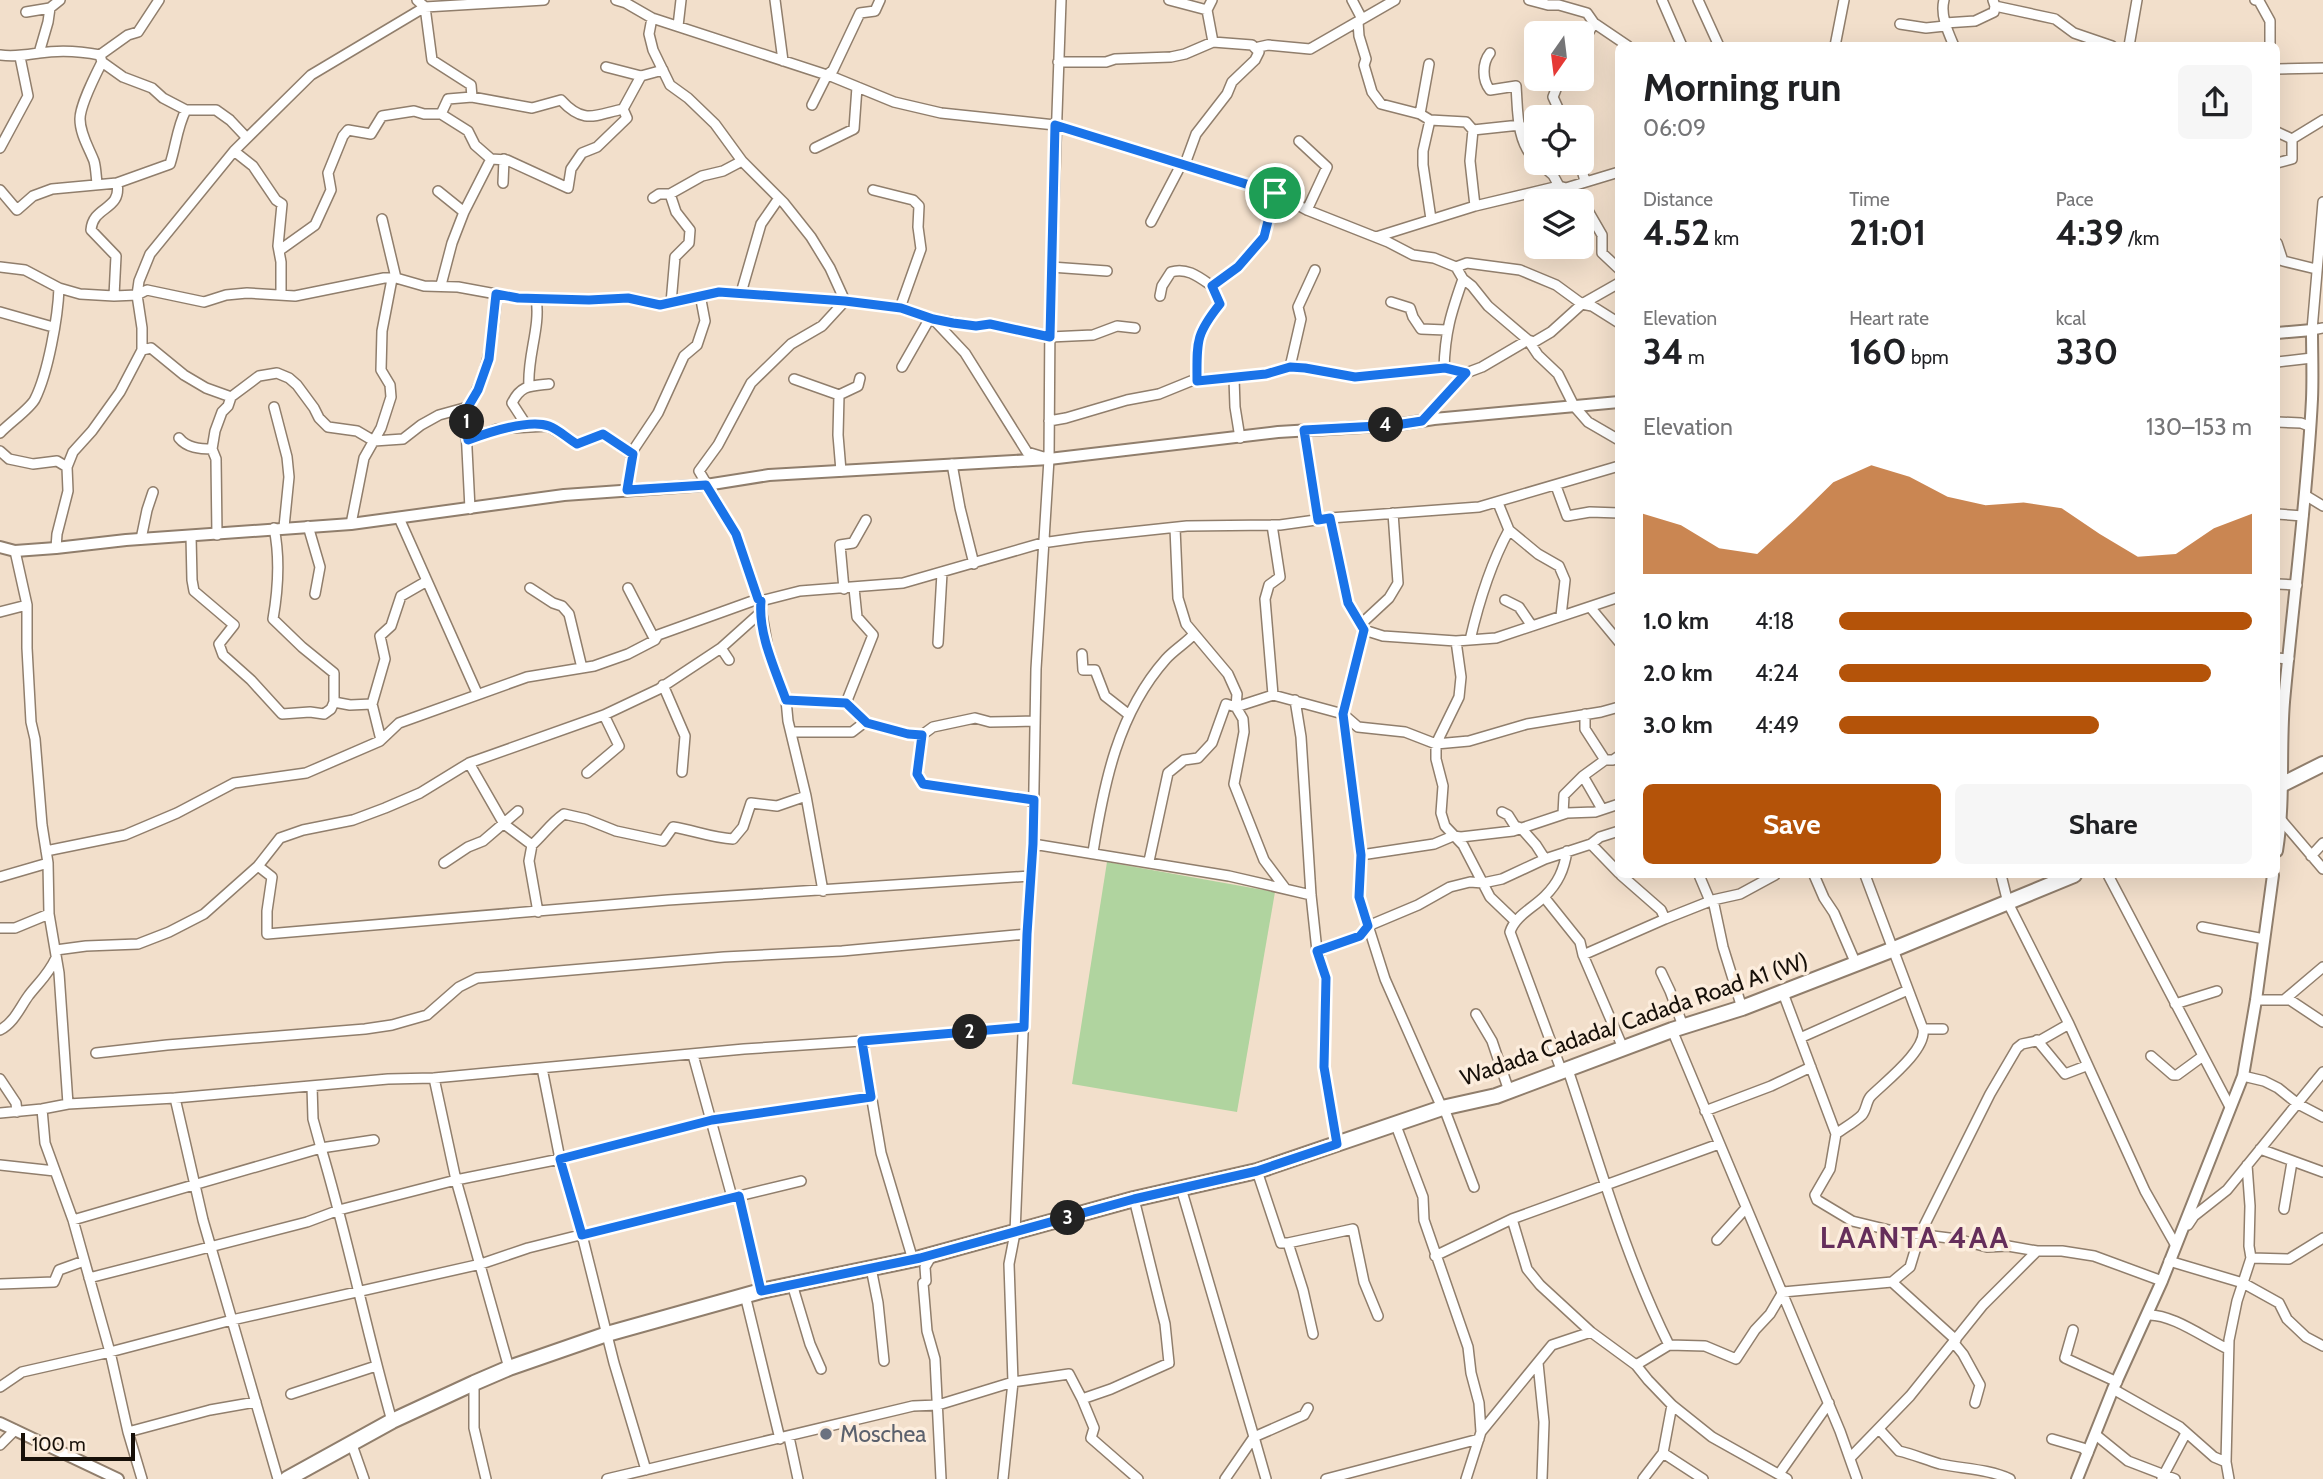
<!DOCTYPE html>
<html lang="en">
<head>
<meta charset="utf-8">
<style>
  body { margin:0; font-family:Cabin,sans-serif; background:#f6f6f6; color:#202124; height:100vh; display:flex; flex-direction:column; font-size:26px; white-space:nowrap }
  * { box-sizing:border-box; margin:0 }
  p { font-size:23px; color:#757577 }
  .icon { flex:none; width:38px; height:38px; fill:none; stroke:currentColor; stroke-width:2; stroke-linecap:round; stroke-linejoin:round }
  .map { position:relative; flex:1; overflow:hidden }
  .drawer { position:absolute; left:1615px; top:42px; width:665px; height:836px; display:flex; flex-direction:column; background:#fff; border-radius:10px; box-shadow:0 7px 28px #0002 }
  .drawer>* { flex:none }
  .needle { width:46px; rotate:194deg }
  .fabs { position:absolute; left:1524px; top:21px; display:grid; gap:14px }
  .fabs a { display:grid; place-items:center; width:70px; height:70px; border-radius:10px; background:#fff; box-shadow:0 7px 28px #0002; font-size:35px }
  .scale { position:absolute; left:21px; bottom:18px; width:114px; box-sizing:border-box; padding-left:7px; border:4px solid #171009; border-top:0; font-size:19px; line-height:24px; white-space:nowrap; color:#171009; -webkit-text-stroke:5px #fceddd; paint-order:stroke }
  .pin { position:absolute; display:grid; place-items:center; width:60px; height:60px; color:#fff; margin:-30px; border:4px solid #fff; border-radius:50%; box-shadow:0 2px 7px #0007 }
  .km { position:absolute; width:35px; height:35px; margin:-18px; border-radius:50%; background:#222; color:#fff; font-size:19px; line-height:35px; text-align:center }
  .round { display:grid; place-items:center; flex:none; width:74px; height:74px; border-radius:10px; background:#f6f6f6 }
  .head { display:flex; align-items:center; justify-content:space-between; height:119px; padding:0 28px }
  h1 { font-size:38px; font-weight:700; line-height:52px }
  .metrics { display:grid; grid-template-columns:repeat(3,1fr); gap:10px; height:119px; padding:7px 28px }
  .metrics div { display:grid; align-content:center }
  .metrics b { font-size:35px; font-weight:700 }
  .metrics small { font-size:19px; font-weight:400 }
  .metrics p { font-size:19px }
  .chart { height:196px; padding:14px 28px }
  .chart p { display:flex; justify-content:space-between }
  .chart svg { width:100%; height:126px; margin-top:7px; fill:#b45309; opacity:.7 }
  .action { display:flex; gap:14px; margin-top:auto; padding:14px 28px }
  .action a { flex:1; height:80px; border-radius:10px; background:#b45309; color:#fff; font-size:28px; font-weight:700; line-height:80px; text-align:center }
  .action a+a { background:#f6f6f6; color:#202124 }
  ul { padding:0 28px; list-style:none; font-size:23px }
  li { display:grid; grid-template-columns:112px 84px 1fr; align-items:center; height:52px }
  li i { height:18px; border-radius:9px; background:#b45309 }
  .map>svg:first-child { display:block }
</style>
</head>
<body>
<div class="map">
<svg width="2323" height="1479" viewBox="0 0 2323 1479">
  <rect width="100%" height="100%" fill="#f2dfcb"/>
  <path fill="#b0d49f" d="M1107,862L1275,892L1237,1112L1072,1084Z"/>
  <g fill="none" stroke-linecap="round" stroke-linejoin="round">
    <defs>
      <path id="minor" d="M417,0L425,7L432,60L471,85L472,97
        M616,0L626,3L652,18L833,77L894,102L941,113L1055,125L1275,193L1307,210L1388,242L1413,255L1434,258L1456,267L1467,263L1520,270L1556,285L1582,304L1592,306L1619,323
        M775,0L783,61
        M1169,0L1207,10L1213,42
        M1352,0L1362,19
        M1529,0L1548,5H1559L1587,13L1594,23L1628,46
        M1662,0L1682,46
        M1698,0L1719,46
        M1944,0C1940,15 1948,32 1954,46
        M1993,0L1995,6L2055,19L2074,33L2112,46
        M2255,0L2259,1L2270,21V46
        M1207,10L1212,0
        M26,12L50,8L60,0
        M652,18L649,34L653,50L670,85L688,98L715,124L742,161L784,203L811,237L830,268L845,301
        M1358,22L1359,36L1366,59L1364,65L1372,92L1381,104L1420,114L1430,120L1466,122L1473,130L1520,125
        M1945,23L1975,21L1994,12L1995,6
        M1900,24L1926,28L1945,26
        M678,26L681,0
        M1582,44L1594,23
        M1835,46L1844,0
        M2129,46L2137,0
        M39,53L48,22L50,8
        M1490,53C1482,63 1482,80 1490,90L1516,86C1518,111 1516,142 1536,161
        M0,55C14,57 25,55 39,53C59,50 80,51 100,55L128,35L138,32L159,0
        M100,55L102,62L123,77L152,88L163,98L186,110H216L230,120L247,138
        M1058,62H1106L1115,59L1171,57L1185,54L1213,42L1252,45L1259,52
        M606,67L641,76
        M2277,69L2323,68
        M1560,79L1553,97L1562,117
        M812,105L827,75L833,70L860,13L875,11L880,0
        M441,114L448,99L472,97L532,108L561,100C584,125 595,115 623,109
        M1420,114L1429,64
        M1430,120L1423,151V165L1431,219
        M1473,130L1470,161L1475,206
        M2277,132L2292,139
        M1299,141L1327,167L1307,210
        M0,148L28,96L20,57
        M815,148L854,129L857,87
        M234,151L253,166L276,200L282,204L278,246L281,262V294
        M491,159L507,160L568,188L571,169L582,153L597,147L627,118L623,109L641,76L663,70
        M1539,163L1553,175L1559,186
        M1580,163L1585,181
        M2277,163L2292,159V139L2323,120
        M1185,164L1196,134L1227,94L1232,82L1255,60L1259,52V47L1268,45L1310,49L1395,0
        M97,183C96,176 96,168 94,161C89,148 80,134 80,119C80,105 95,76 102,62
        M503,183L504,159
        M1566,188L1578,201
        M0,190L17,210L33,196L52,189L117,183L170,164C176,146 177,127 186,110
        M873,190L913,200L919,206L918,227L921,249L900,308
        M438,191L464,212
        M653,198L659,194H670
        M2323,202L2312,330L2323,328
        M1582,205L1587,209L1602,235V253L1619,269
        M382,219L396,278
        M1151,222L1182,163
        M1376,237L1475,206L1559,186L1566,188L1619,172
        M2277,243L2283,261L2316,269
        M280,250L315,225L331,190L328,173L343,136L348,130L371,134L382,116L414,111L424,114H441L468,131L475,145L491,159L464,212L452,243L441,285
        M0,267L25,270L59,288L80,294L114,296L137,295L147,290L204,302L226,295L247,293L295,296L384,278H396L424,286L458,287L518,298L589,300L628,298L660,305L719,292L845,301L900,308L933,319L965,353L1027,452L1047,458
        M1051,267L1107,271
        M1456,267L1463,279L1472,286L1488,306L1528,340L1538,355L1558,374L1574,406L1588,422L1619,440
        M741,293L761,224L779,198
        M114,296L116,256L91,230C93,205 122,211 117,183
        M1160,296L1162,286L1171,272C1187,267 1199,277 1212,286
        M845,301L822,326L791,344L751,383L718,445L699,471L736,534L758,599L761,601L800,591L903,583L1042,543L1084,537L1187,526L1280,525L1330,518L1479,507L1619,466
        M1391,302L1410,308L1413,317L1421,329L1446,330
        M671,303L675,257L689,243L690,230L676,212L670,194L702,176L723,171L742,161
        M0,312L53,327
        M934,319L976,326L990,324L1050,337L1093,335L1117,326L1135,328
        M142,350L151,348L184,375L206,388L231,397L259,376L277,373L289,378L297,385L314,408L319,418L328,427L357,431L374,441L403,439L421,425L439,415L468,407C491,368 492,337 497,294
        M2277,362L2312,358
        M902,367L930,318
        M1290,367L1301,319L1298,307L1315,270
        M1444,369C1445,332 1451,313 1463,279
        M1234,378L1235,407L1240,438
        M794,379L839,395L838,435L841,471
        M1197,381C1197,342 1195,335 1220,304L1212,286L1238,267L1264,237L1275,193
        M529,386C527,356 541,327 536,298
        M839,395L858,386L860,378
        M274,407L287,457L289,477L284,527
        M468,407L466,429L470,509
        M1049,421L1066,418L1127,400L1159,394L1191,381L1266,374L1290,367L1305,368L1355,377L1445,368L1466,373
        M1422,421L1466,373L1482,367L1528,340L1534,342L1551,332L1582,304L1619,283
        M2277,422L2301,423L2309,426
        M527,426L512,403C521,385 530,386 549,384
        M1304,430L1318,520
        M0,433C9,423 30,409 35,399C48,373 58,317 59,288
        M179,438C187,448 200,449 212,449
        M468,440L497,429L548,426L577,444L603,434L633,455
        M0,451L9,459L33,464L57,461L67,467
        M952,464L960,508L974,564
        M1556,486L1567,516L1590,512L1619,513
        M627,490L634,449L658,413L684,356L697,345L705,321L701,300L694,297
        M2305,495L2323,506
        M2277,514L2303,516
        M399,518L477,693
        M1330,518L1348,603L1364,630L1343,714L1361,855L1359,897L1385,979L1442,1108
        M351,524L364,458L381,428L391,397L390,385L381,370L382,331L392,279
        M1272,525L1280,577L1269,585L1265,599L1273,695L1343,714L1358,727L1405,732L1436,744L1469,741L1527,724L1601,712L1619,707
        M308,526L320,567L315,594
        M274,528C280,557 278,590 273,619L302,647L334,673V702
        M1175,528L1178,598L1186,624L1228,674L1237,694L1236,707L1243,719L1244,732L1234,784L1264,860L1285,888
        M1509,530L1538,554L1559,566L1565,580L1561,616
        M217,535L216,459L212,449L215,431L222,412L228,406L231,397
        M191,536L192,580L194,591L234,625L219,644L223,655L251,680L282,714L310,712L324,714L331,709L334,702L350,705L372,704L381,740
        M141,539L147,510L153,492
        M56,548L57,534L68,491L67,467L73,452L92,431L120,392L142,350V328L137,295L139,281L150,254L234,151L311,75L425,7L544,0
        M15,551L27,605V648L31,722L35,739L42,825L48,863L49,914L59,973L68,1104
        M2277,584L2297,585
        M530,588L553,603L562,606L569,614L582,668
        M628,588L655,640
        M844,589L840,545L853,543L866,520
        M1505,600L1519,607L1532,626
        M1590,607L1619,642
        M761,609L768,649L786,700L788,721L806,796L823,891
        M0,612L27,605
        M1361,624L1389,598L1398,583L1393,513
        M1364,630L1383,636L1456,641L1496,638L1619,597
        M1470,640C1479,601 1490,565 1509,530L1498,503
        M1456,641L1461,677L1459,697L1436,744V759L1443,786L1441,813L1445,826L1463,845L1490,897L1515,921
        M938,643L942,573
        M721,648L729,660
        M1082,654L1083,670H1095L1105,696L1128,714
        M2277,658L2289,659
        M663,685L685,736L682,772
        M786,700L846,703L873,635L857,617L854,588
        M1295,700L1301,737L1311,895L1317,951L1326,978L1324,1067L1337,1144
        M846,703L867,723L908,734L922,735L917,774L923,784L1034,800
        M372,704L385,659L380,636L391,626L401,596L427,581
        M1585,714V729L1605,760H1613L1619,756
        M791,732H852L865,722
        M922,735L933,727L975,718L990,722L1035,721
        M469,763L504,824L532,845L529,861L538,912
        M587,773L619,746L604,715
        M1583,776L1605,760
        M1502,812L1508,815L1515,826L1521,828L1536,845L1545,859
        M1563,814L1564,795L1583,776L1602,809
        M2282,821L2323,869
        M1033,844L1229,876L1311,895
        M1591,844L1619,873
        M532,845C544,834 551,823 564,814L586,819L616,831L663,841L673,827C693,830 712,838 733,839L743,827L751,803L777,806L806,796
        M46,851L125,835L177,813L234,783L306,773L380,741L399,723L527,677L594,666L628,654L655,640L658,635L758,599
        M1093,852C1104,783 1118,713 1166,659C1174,650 1186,643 1194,634
        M1361,855L1434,844L1453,836L1461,837L1513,831L1567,813L1595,812L1619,804
        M2311,856L2323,843
        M1149,861L1168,773L1184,760L1198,758L1212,743L1226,704L1236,707L1273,695
        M444,863L468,847L483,841L518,811
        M258,866L272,877L267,911V934L668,900L1030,876
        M1621,875L1661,910L1665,919
        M1699,875L1710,901
        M1814,875L1824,898L1834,913L1856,964
        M1865,875L1923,1029H1943
        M2001,875L2008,903L2069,1024L2145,1191L2175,1244L2178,1239
        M2108,875L2230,1107
        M0,877L48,863
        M1544,897L1580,942L1583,955L1623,1048
        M1713,900L1723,947L1742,1008
        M2202,927L2264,939
        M0,928H15L49,914
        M56,950L86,946L138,944L169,932L204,914L258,866L280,838L303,830L353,820L385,808L420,793L469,763L604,715L659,689L721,648L760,613
        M1317,951L1360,936L1368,926L1418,905L1450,887L1470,882L1483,883L1502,879L1545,859L1591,844L1600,837L1619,831
        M1583,955L1665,919L1713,900L1740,894L1775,875
        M1661,972L1670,991L1683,1026
        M1783,993L1836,1134L1830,1169L1815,1195L1817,1200L1852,1221L1893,1231L1957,1239L1987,1247L2008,1246L2037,1251H2062L2094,1256L2162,1281
        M2256,1000H2290L2323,1022
        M2284,1000L2323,967
        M2175,1004L2217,991
        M1476,1014L1492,1041L1509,1091
        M0,1030C14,1023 20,1007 29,995C40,981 48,975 56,958
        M1672,1030L1840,1431L1857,1479
        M1800,1038L1908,990
        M2037,1040L2065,1074L2086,1066
        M862,1041L881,1153L913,1260
        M96,1053L167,1045L365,1029L392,1025L427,1015L459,987L477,978L724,957L842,951L1027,934
        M693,1055L732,1197L738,1196
        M2151,1056L2173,1075H2177L2203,1056
        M542,1068L560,1159L582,1235L614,1363L646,1470
        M1568,1070C1599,1162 1625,1257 1669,1345
        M1562,1072L1510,932C1515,916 1533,908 1545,896C1558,883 1564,870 1567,851
        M2243,1076L2264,1081L2278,1088L2298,1104L2323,1117
        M434,1078L456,1180L509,1368
        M0,1079L16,1103L17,1112
        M312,1086L313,1119L321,1148L374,1140
        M175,1098L203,1220L278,1479
        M1444,1108L1474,1187
        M42,1109L45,1143L73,1220L110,1352L128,1432L142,1479
        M1705,1111L1771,1086L1811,1067
        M0,1113L42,1109L68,1104L175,1098L388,1079L434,1078L744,1049L862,1041L1024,1027
        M1395,1123L1423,1197L1424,1220L1468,1347L1471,1373L1479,1403L1481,1432
        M1836,1134C1844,1128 1855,1122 1862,1115C1867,1109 1866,1101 1871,1096C1885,1082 1927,1050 1923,1029
        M2260,1149L2323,1172
        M0,1165L55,1171
        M2247,1165L2250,1206L2249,1246L2251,1258
        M1257,1171L1281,1243H1288L1303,1290L1313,1334
        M1181,1188L1254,1437L1225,1479
        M2284,1209L2292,1162
        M1512,1219L1527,1269L1540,1285L1591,1332L1636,1365L1648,1380L1672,1405L1712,1437L1787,1479
        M73,1220L321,1148C348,1238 366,1330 392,1421
        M2188,1225L2194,1216L2227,1190L2323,1072
        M1717,1240L1746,1208
        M1288,1243L1353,1229L1364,1282L1378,1316
        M932,1255L925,1267L926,1281L923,1283L927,1331L935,1359L941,1479
        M1435,1256L1512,1219L1719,1144
        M2169,1261L2243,1283L2279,1303L2287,1319L2306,1337L2323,1346
        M871,1268L878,1303L884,1361
        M89,1278L307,1222L339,1210L456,1180L560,1159L712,1120L871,1097
        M1892,1282L1956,1340
        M0,1284L54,1282L59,1270L84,1261
        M792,1284L810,1344L821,1369
        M761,1291L739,1196L801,1181
        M745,1295L780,1439
        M2147,1315C2171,1313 2206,1339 2228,1349
        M2073,1330L2065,1358L2117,1382
        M1954,1343L1963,1354L1980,1385L1975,1403
        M1538,1363L1544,1422L1542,1479
        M1636,1365L1669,1345L1705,1346L1736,1359L1755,1330L1770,1314L1783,1292L1892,1282L1910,1267L1920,1234L1990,1094L2017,1048L2022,1044L2041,1040L2069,1024
        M474,1383V1428L486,1479
        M0,1387L22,1372L110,1352L232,1320L481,1264L528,1248L732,1197
        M2113,1389L2180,1427L2214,1457L2226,1462
        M291,1394L376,1366
        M1082,1399L1094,1428L1091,1438L1138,1479
        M1879,1429L1899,1451C1913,1454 1926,1460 1940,1464C1964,1469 1988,1469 2010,1479
        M128,1432L210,1410L256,1402
        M2096,1435L2128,1461L2175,1479
        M789,1437L798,1479
        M2052,1439L2083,1448L2088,1453
        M351,1442L364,1479
        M0,1445L15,1430
        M1663,1453L1703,1479
        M1850,1458L1910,1396L1983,1305L2037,1251
        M1779,1474L1829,1403
        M2162,1478L2186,1433
        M607,1479L913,1406L938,1405L1013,1382L1069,1374L1082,1399L1111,1389L1169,1363L1165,1324L1134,1199
        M1003,1479L1013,1382L1009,1264L1015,1233L1027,934L1033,844L1036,669L1049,459L1050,314L1061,0
        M1266,1479L1254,1437L1304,1415L1308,1408
        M1326,1479L1479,1439
        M1466,1479L1481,1432L1552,1345L1591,1332
        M1643,1479L1663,1453L1672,1405
        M2229,1479L2226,1462L2229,1340L2237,1301L2251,1258L2289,1259L2323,1238"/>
      <path id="tertiary" d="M2277,333L2312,330C2312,353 2313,376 2312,399C2307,500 2293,601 2284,702C2280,752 2285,801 2277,851
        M0,547L15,551L56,548L126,540L351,524L564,495L706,485L769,475L1049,459L1278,432L1396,425L1434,419L1619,402
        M0,1423L118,1479
        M2077,1479L2113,1389L2162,1281L2243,1076L2256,1000L2273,875"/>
      <path id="primary" d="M2277,787L2323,764
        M287,1479L392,1421L474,1383L509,1368L607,1334L761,1291L920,1258L1134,1199L1257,1171L1442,1108L1496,1096L1672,1030L1742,1008L1894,949L2074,875"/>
    </defs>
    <use href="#minor" stroke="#907e6c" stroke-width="12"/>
    <use href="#tertiary" stroke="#907e6c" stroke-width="14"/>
    <use href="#primary" stroke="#907e6c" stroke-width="18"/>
    <use href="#minor" stroke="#fff" stroke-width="9"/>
    <use href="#tertiary" stroke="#fff" stroke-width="10"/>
    <use href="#primary" stroke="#fff" stroke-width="14"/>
  </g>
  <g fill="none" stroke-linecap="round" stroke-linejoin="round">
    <defs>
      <path id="route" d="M1055,125L1275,193L1264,237L1238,267L1212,286L1220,304C1195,335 1197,342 1197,381L1266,374L1290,367L1305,368L1355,377L1445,368L1466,373L1422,421L1396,425L1304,430L1318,520L1330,518L1348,603L1364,630L1343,714L1361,855L1359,897L1368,926L1360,936L1317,951L1326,978L1324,1067L1337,1144L1257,1171L1134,1199L920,1258L761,1291L739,1196L582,1235L560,1159L712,1120L871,1097L862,1041L1024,1027L1027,934L1033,844L1034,800L923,784L917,774L922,735L908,734L867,723L846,703L786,700C775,669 758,634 761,601L758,599L736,534L706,485L627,490L633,454L603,434L577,444C568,439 558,429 549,426C529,419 487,433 468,440L466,429L468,407L478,390L489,359L496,294L518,298L589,300L628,298L660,305L719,292L845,301L901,308L933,319L953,323L976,326L990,324L1050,337Z"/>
    </defs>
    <use href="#route" stroke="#fff" stroke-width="14"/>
    <use href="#route" stroke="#1a73e8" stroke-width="9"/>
  </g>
  <circle fill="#6b7280" stroke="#fceddd" stroke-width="2.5" cx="826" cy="1434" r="7"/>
  <g text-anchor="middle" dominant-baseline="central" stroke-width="7" stroke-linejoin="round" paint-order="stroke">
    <g font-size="23" fill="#171009" stroke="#fceddd">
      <text transform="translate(1634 1019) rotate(-19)">Wadada Cadada/ Cadada Road A1 (W)</text>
    </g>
    <g font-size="23" fill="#5b616d" stroke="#fceddd" text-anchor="start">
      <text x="840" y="1434">Moschea</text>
    </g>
    <g font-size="30" font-weight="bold" letter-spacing="2" fill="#652e5b" stroke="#fceddd">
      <text x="1915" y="1237">LAANTA 4AA</text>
    </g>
  </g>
</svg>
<div class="fabs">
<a><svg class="needle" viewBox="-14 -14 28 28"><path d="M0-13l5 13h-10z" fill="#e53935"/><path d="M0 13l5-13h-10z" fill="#757577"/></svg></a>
<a><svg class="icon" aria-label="locate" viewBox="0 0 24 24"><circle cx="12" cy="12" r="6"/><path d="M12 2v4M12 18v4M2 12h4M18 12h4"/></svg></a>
<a><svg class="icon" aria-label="layers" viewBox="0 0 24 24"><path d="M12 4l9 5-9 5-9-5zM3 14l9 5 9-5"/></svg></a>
</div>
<div class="scale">100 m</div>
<div class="pin" style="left:1275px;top:193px;background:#1e9e55"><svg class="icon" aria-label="arrive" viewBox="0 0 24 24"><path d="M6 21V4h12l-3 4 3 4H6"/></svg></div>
<b class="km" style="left:467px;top:422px">1</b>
<b class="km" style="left:970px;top:1032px">2</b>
<b class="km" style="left:1068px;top:1218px">3</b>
<b class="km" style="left:1386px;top:425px">4</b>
<section class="drawer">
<div class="head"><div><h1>Morning run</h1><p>06:09</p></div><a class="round"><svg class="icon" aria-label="share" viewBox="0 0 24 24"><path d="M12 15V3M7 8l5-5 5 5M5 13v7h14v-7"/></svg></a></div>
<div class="metrics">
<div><p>Distance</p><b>4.52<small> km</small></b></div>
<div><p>Time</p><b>21:01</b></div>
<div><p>Pace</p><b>4:39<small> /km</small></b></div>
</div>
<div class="metrics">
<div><p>Elevation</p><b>34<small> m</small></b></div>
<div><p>Heart rate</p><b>160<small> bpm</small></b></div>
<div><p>kcal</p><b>330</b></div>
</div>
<div class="chart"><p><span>Elevation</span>130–153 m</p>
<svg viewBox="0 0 160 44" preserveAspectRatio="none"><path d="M0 44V23L10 27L20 35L30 37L40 25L50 12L60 6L70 10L80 17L90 20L100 19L110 21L120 30L130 38L140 37L150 28L160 23V44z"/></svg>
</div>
<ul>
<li><b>1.0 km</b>4:18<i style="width:100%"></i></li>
<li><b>2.0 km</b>4:24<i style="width:90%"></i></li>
<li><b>3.0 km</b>4:49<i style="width:63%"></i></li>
</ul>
<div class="action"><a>Save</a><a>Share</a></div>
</section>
</div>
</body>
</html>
